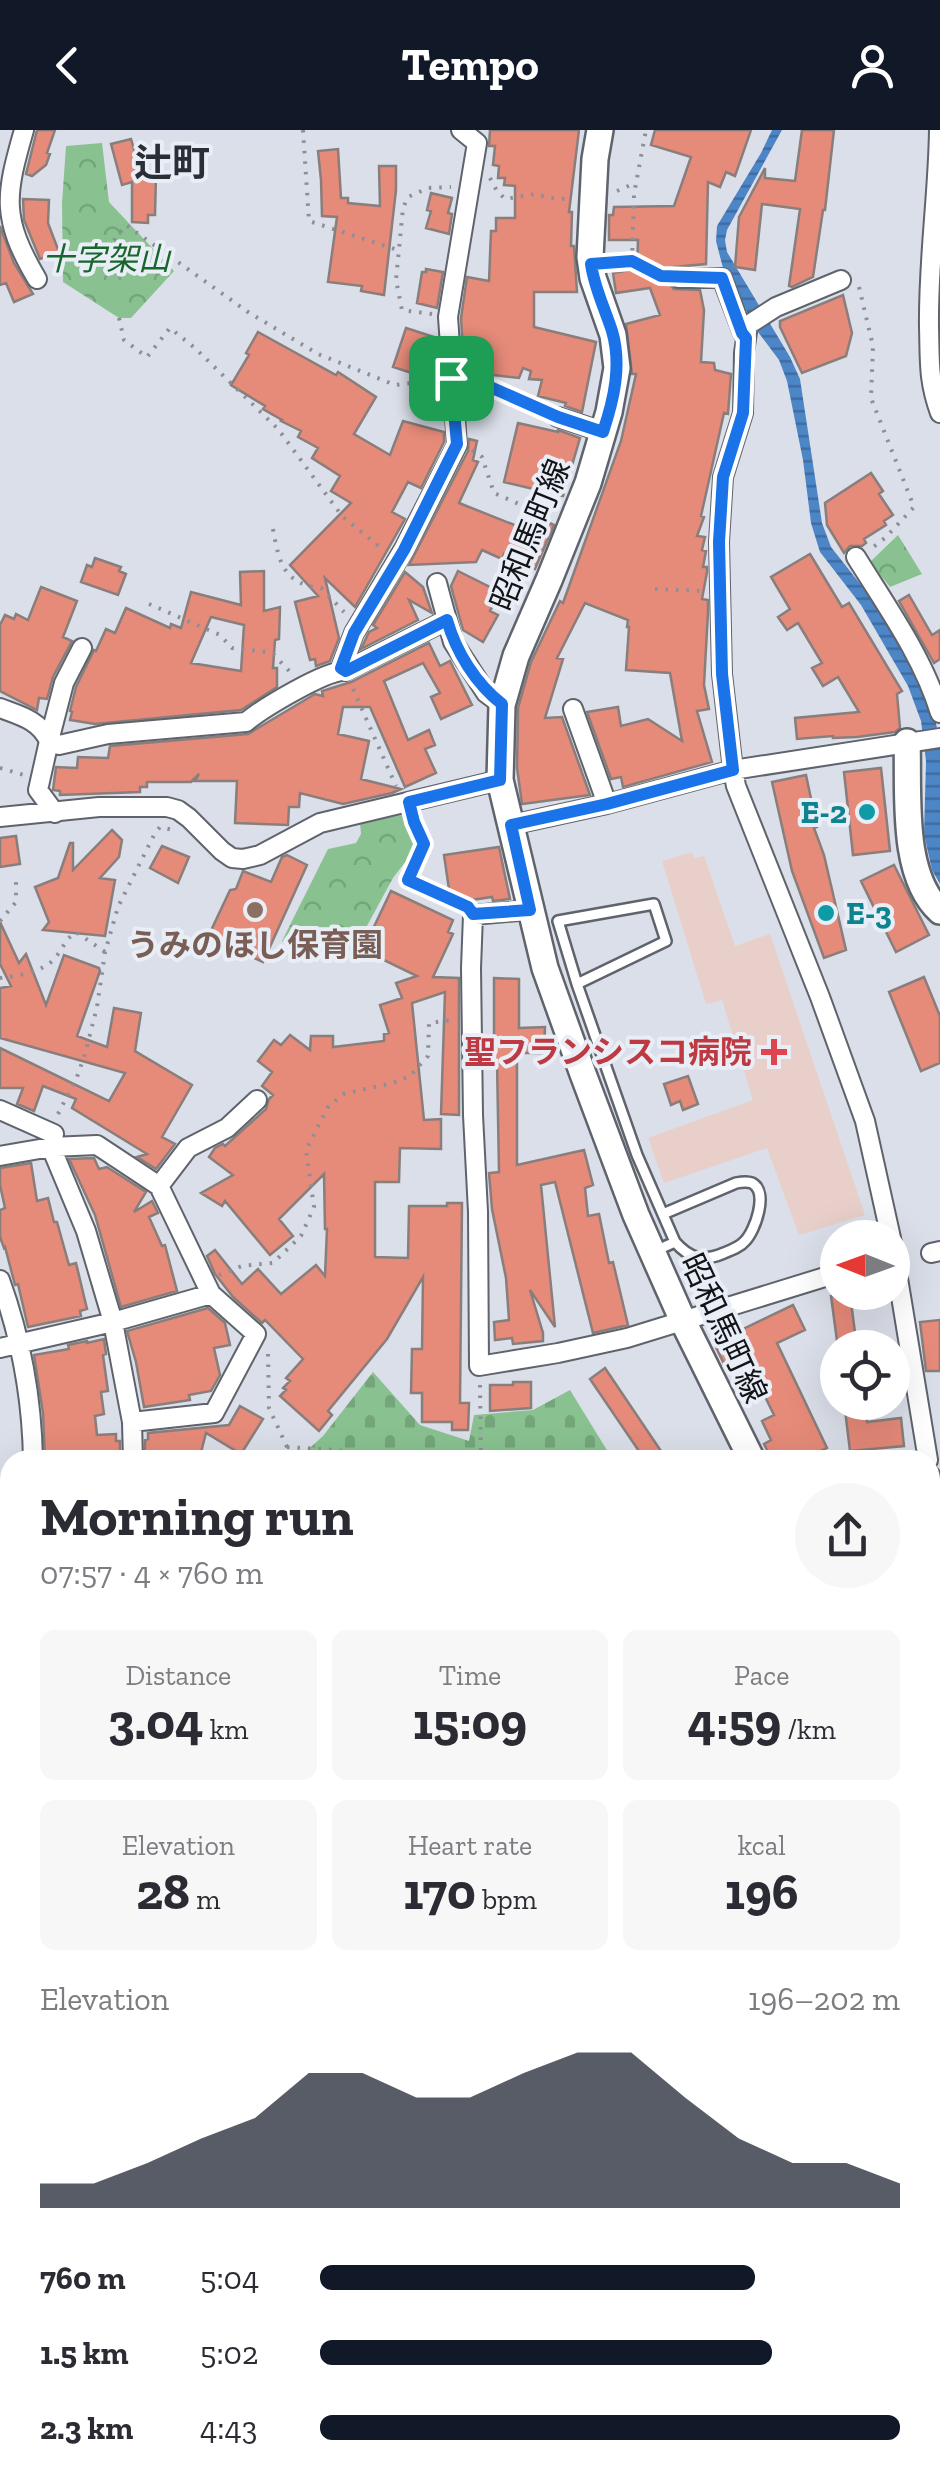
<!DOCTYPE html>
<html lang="en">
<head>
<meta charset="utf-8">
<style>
  body { margin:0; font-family:"Zilla Slab","Noto Sans JP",serif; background:#f7f7f7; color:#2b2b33; height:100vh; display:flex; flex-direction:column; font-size:38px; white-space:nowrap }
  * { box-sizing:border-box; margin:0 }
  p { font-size:32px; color:#7c7c81 }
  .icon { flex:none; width:55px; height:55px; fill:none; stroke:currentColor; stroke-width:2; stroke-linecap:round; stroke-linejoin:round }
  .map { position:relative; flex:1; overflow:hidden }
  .side { position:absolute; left:0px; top:1320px; width:940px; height:1038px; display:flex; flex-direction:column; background:#fff; border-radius:30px 30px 0 0; box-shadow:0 10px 40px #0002 }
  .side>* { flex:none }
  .needle { width:65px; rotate:271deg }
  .buttons { position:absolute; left:820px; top:1090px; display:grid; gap:20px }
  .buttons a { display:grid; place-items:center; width:90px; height:90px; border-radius:50%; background:#fff; box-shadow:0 10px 40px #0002; font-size:50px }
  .pin { position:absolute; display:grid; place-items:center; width:85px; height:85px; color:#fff; margin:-42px; border-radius:20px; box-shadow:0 5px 15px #0006 }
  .round { display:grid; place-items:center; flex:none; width:105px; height:105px; border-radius:52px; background:#f7f7f7 }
  .summary { display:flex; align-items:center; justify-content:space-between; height:170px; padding:0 40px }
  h1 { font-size:55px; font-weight:700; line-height:75px }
  .stats { display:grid; grid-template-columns:repeat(3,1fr); gap:15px; height:170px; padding:10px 40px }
  .stats div { display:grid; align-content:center; border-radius:15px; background:#f7f7f7; text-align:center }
  .stats b { font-size:50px; font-weight:700 }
  .stats small { font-size:28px; font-weight:400 }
  .stats p { font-size:28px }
  .chart { height:280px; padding:20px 40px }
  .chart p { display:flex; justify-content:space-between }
  .chart svg { width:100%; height:180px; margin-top:10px; fill:#111827; opacity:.7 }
  ul { padding:0 40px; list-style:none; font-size:32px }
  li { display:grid; grid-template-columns:160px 120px 1fr; align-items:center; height:75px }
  li i { height:25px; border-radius:12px; background:#111827 }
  header { display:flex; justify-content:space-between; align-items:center; height:130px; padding:0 40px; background:#111827; color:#fff; font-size:45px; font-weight:700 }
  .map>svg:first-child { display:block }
</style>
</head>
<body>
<header><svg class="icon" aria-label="back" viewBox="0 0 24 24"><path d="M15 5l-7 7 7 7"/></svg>Tempo<svg class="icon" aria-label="person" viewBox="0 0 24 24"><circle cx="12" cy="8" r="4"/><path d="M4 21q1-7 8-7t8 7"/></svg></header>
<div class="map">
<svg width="940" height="2357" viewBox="0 0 940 2357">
  <defs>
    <pattern id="forest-firs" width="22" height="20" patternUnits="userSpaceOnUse" patternTransform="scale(2.5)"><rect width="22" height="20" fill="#89c290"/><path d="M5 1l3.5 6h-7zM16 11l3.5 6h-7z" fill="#75a67b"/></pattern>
    <pattern id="cemetery-stones" width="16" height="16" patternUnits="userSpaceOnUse" patternTransform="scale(2.5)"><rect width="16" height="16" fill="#89c290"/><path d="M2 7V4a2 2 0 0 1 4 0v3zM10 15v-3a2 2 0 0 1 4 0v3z" fill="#75a67b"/></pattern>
    <pattern id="park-crowns" width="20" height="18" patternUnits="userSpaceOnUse" patternTransform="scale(2.5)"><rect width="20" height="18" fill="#89c290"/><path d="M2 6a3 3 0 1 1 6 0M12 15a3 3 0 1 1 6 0" fill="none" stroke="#75a67b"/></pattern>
    <pattern id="water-rules" width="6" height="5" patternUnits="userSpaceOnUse" patternTransform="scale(2.5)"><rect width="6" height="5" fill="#4d86c7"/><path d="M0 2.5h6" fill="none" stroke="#3f6ca1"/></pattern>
  </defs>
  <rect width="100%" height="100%" fill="#dbdfe9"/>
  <path fill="#ded0e2" d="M0,2250L10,2256V2348H216L235,2357H0Z"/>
  <path fill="#e8cfc9" d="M692,722L694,728L704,726L735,816L770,804L865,1085L799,1105L767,1018L664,1053L648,1008L753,970L722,870L706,874L662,731Z"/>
  <path fill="url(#forest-firs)" d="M10,1777V2031L0,2025V1786Z"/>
  <path fill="url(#cemetery-stones)" d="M373,1242L420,1295L469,1311L474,1285L533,1280L570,1260L613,1330H301L299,1328L323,1306Z"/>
  <path fill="url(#park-crowns)" d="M102,13L109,72L174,141L131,188H119L63,152L62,73L66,16Z
    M898,405L922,444L890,457L870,432Z
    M407,684C407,697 413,706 415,719L393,748L355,818C330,834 306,822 282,811L328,719L356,713L361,704L360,693Z"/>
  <path fill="url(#water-rules)" d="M772,0H782L727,100L725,110L727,122L790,227L800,249L822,393L831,417L872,469L919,551L935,588L940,614V754L932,740L924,704L926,631L921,591L908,556L861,475L820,422L811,393L803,330L787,251L779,230L758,202L723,138L716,111L717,96L761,23Z"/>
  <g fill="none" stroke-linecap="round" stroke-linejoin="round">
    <path stroke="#4d86c7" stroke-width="6" d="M0,1435H10
      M8,1539L5,1551L10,1566
      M0,1676L5,1669L10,1648"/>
  </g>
  <path fill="#e68a79" stroke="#897e7c" stroke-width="2.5" fill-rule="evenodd" d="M37,0H55L47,23L50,24L46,35L32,46L26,44Z
    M490,0H579L569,82H572L571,116H574L577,162H534V197L596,212L582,282L565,276L566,273L538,266L542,250L529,249L531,241L523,238L519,248L485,244L483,285H467L461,188L467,147L489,151L491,101H496V88H515V56L504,55L505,48H498L499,36L493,35L495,16H489Z
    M655,0H751L735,46L726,42L720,57L708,52L706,134L674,137L667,147L668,153L674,159L700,160L704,180L701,232L714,233L715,240L731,244L728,284L724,283L701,386L704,387L697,406L705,407L702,420L706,421L703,437H707V442L702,469L708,470V482L704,555L709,579L697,581L712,632L623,657L621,647L611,649L587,582L618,577L621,596L648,589L682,611L670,543L626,540L629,497H627L628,490L585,473L557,528L563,529L545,588L562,587L590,665L522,674L517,638L518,578L531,532L560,471L563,473L621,311L636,244H632L626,194L660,185L650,158L616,163L613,143L637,139L638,110H609V85H613L614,77L674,76L691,27L651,15Z
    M802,0H834L825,80H823L813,147L792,157L789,156L800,79L762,74L755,140L735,137L739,87L765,38V48L795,51Z
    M131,9L142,46H156L155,85H148V93L132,92V52L122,55L111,14Z
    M338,19L341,68H348V73L380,76L379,36H396V60L384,165L361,161L362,156L328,152L337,87L322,86L321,50L318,21Z
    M431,63L452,68L448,83L452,84L449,104L426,98L431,81L427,80Z
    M23,69L49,70L48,93L59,122L40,129L24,90Z
    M0,96L14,133L33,164L14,172L6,153L0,155Z
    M426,139L443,142L437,178L417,173L422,142H426Z
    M843,165L852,203L846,226L802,243L780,197V191Z
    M406,198L437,208L439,242H429L427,248L393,237Z
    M258,202L336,245L338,242L376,267L354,304L390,325L403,291L444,302V312L421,358L408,352L392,382L405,389L355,477L325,448L339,508L330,531L316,536L315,529L310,530L295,472L318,466L290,435L351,373L331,361L340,346L312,328L318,318L298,307L301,301L281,291L282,290L263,279L265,276L231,255L249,225L246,223Z
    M518,293L558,302V300L580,308L563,366L504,352Z
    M469,309L477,311L473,330L478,332L459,373L527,400L534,386L554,395L535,439L504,424L502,429L482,420L476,432L409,435L468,321Z
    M871,343L883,361L879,364L893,385L884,391L886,395L864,409L866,413L862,416H850L844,423L827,395L825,373Z
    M810,424L842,477L849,473L902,561L897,564L900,598L895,602L857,607L833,608V606L797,609L795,588L859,582L838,547L823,556L812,538L822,533L798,493L787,500L778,487L790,479L771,447Z
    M95,428L121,437L119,441L126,444L118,465L81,452L87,435L92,437Z
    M264,441V481L280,477L279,509L275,510L273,538H277V557L241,580L95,594L70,590L72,582L70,581L76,557L94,520L96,521L106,499L115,503L126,478L170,498L171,494L181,498L191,462L241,475L240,442ZM211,487L244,495L241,541L191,533Z
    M458,441L500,462L490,481L498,485L483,512L463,500L451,456Z
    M405,442L423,457L432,483L409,470L418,490L361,519L369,502L377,498L373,495Z
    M41,457L77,471L63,507L72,511L53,547L47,569L39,568L37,580L0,561V495L5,485L14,489L16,484L28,490Z
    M909,465L932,505L940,500V529L934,533L899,471Z
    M429,513L440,536L450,531L472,575L441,589L431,567L440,563L423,533L384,551L408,610L429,600L435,615L425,619L436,643L405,657L370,577H343L338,604L369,611L361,649L401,659L392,663L343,674L300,663L299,677H289L288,695L235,693L237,651H195L199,644L191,652H147V657H140V662L60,665V661L53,660L56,637L77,638L78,627L108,628L110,616L248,604L315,564L323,566L322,561L351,552Z
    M881,638L890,721L853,725L844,642Z
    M806,645L817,697L814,698L824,725L846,820L824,828L792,741L772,652Z
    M112,700L122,710L119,727L100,748L115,750L105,806L43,800L49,792L35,757L58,748L70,713H73V740Z
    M16,706L20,734L0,737V708Z
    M162,716L189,727L178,753L150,738Z
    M499,717L510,769L493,771L492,767L451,773L444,725Z
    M287,725L307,735L263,832L208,807L230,760L236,759L243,741L271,752L282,727Z
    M894,735L929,805L896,822L861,751Z
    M391,761L453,790L448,802L453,804L433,847L459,848V985L441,984L445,862L412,873L424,990L441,989V1019L400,1018L399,1052H375V1127L408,1128L409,1076H447V1073H462L460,1273H469L468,1300H452V1292H422V1263H411L412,1219H422L423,1147L387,1209L328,1281L332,1285L319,1301L280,1266L286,1260L283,1258L290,1251L286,1248L303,1229L265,1190L262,1193L233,1167L215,1144L207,1126L215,1120L242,1154L258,1139L281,1164L316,1135L325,1146L327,1099H325L324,1044L279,1089L293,1106L270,1125L225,1071L222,1076L201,1063L233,1045L209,1027L215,1018L223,1014L225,1016L266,979L269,969L273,965L262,956L272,942L258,931L274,910L281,915L290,905L310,920L311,906H333V917L384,911V904L389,903L380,875L402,868L396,853L417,846L363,820Z
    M0,792L19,833L26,824L46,875L64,825L99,838L100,841L77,906L107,917L114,878L141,883L135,921L192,955L162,1007L175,1014L156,1039L137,1027L147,1024L72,978L76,969L43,956L34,981L17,974L23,958H0V918L109,971L125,943L0,908V858L11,856L0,834Z
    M924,847L940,886V933L921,941L889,862Z
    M494,848L519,849V898L545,897L544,923H517V1035L584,1020L593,1055L585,1058L588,1086L599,1084L609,1133L613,1132L628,1195L593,1203L555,1052L541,1055L555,1197L530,1160L543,1203V1211L513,1214L512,1208L495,1210L494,1192L509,1190L506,1148L492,1079L489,1043L499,1042L497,932L485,931L484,908H494Z
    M688,946L698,974L683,980L680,971L671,975L664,954Z
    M94,1028L99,1039L107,1037L146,1062L134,1082L152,1071L158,1083L149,1087L162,1116L165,1115L177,1161L121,1177L95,1085L69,1029Z
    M31,1033L37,1071L48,1068L54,1092H57L69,1135L76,1133L87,1179L80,1181L81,1186L28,1197L18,1154L15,1155L5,1117L4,1118L0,1107V1080L5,1078L0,1055V1038Z
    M850,1164L857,1218H838L831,1166Z
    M793,1175L805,1200L777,1213L827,1318L802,1330H772L764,1314L771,1310L762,1291L774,1285L746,1228L726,1238L714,1213Z
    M208,1178L225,1193L230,1215L214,1218L220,1245L211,1261L189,1265L190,1270L144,1277L136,1232L127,1201Z
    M940,1190V1241H926L920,1192Z
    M104,1209L106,1224L103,1225L108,1261L101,1262L104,1284L95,1286L97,1305L116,1304V1311H120V1328L45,1330L43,1283L34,1225L69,1219L68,1215L87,1211V1213Z
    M605,1238L667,1330H645L590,1249Z
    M513,1252H531V1278L490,1281V1255H513Z
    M844,1272H864L867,1292L901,1288L904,1316L850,1321Z
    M240,1276L263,1289L241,1324L206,1303L199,1330H150V1326H145V1310L148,1309V1303L229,1295Z"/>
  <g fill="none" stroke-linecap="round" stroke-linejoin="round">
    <defs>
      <path id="lane" d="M577,854L666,811L654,774L558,791L577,854L637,1025L675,1112L655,1121
        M663,1084L736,1053C741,1052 747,1051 752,1053C769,1062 755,1101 745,1111C740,1117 732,1120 724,1123C703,1132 690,1129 675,1112"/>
      <path id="street" d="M24,0C5,66 1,88 37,149
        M939,0C938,67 928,130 929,197C930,231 928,250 940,283
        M679,148H722L743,203L746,208
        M841,150L776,177L748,195L744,223L743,283L723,347L719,412L722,544L733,640L736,656L820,867L865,991L891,1108
        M558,287L603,302
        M856,427C887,477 923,527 940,583
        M437,453L453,512L486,563L502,575
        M345,541L341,538L354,503L404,419L457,315L448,187L477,13L461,0
        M0,578C21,586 39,590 49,611
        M573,579L607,674
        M49,611L64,553L82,518
        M55,683L38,660L49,611L59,615L108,604L246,592C263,578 326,540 345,541L447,490
        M0,687L99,677H167L178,680L189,688L222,721L232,728L243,729L260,725L320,693L500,650
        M511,695L607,674L733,640L940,608
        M530,780L473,785L471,838L473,985L478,1082L479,1236L558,1223L627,1208L838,1143
        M0,980L54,1004L51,1017L86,1101L113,1192L132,1292L133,1330
        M0,1026L51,1017L97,1015L159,1056L211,1164L256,1204L214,1283L132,1292
        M159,1056L188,1018L227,998L257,970
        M892,1112L928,1330
        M931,1123L940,1121
        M0,1150C21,1208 32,1268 33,1330
        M0,1218L113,1192L211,1164
        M930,1345L940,1410
        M10,1767V1781
        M0,1894L10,1868
        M0,2016L10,2036
        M930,2061H940
        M930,2257L940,2255
        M338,2348L352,2357
        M594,2348L599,2357
        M806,2348L807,2357
        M519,2357L525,2348"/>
      <path id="secondary" d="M600,0L595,29L590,127L593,148L613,205L617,238L609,282L588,353L549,450L516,526L502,575L500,650L545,838L583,944L636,1085L683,1191L752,1330
        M907,612C909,661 900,745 940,781
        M930,1521L940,1534
        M0,1523H10
        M930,1623L940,1624
        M930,1881L940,1813
        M930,2273L937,2357"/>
    </defs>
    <use href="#lane" stroke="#5f636b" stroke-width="14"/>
    <use href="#street" stroke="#5f636b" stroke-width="22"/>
    <use href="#secondary" stroke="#5f636b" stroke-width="30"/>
    <path stroke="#8c8f97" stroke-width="4" stroke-dasharray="2.5 8" stroke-linecap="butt" d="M303,0L309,91L398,120
      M490,48L497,61L505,69L536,64L550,68L569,69
      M617,61L635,53
      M632,131L634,64L646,0
      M611,132L632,131L663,146
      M54,138L72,127L89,142L126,95L248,182L318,224L395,255L437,250
      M859,157L873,216L871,268L914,377L886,407L871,419
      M432,184L402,180L396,150L403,78L408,67L428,58L451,57
      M119,188L124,210L147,227L170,198L196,219L278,299L342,386L381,418
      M471,249L540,279
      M472,320L482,327L494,363L528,378H538L555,384
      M273,399C279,432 283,454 321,458L344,482
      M655,459L704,461
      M149,474L220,505L232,518L267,522L274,525L293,545
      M353,559L396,656
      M0,638L24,645
      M413,689L423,714L408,750L462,774
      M0,791L16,772V745
      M0,848C17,846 44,842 55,828C63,819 65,809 76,802L105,822
      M58,984L77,947L85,924L97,877L105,822L118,777L154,705L160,697L173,700
      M219,1145L242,1136L273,1133L301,1106L314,1077L306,1020L328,977L343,964L393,953L410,946L428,926L429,893L453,890
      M268,1224L269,1278L287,1317L296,1330
      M480,1255L481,1330
      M287,1317L337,1320L384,1330"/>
    <use href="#lane" stroke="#fff" stroke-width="9"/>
    <use href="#street" stroke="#fff" stroke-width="18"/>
    <use href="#secondary" stroke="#fff" stroke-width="25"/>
  </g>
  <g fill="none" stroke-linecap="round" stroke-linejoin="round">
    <defs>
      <path id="route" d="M632,131L661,146L722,148L742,203L746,208L743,283L723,347L719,412L722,544L733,640L607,674L511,695L530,780L473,784L468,777L408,750L424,714L414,692L409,672L500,650L502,574C476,554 456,522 447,490L346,541L341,538L354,503L404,420L457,314L451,248L472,249L558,287L603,302C614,269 622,235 612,201C605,179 594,157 591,134Z"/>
    </defs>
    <use href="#route" stroke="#fff" stroke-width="20"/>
    <use href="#route" stroke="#1a73e8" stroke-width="12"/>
  </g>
  <g fill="#0f9aa8" stroke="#e8edf6" stroke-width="4">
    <circle cx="867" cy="682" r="10"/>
    <circle cx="826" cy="783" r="10"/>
  </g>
  <circle fill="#8d6e63" stroke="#e8edf6" stroke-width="4" cx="255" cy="780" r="10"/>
  <path fill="#e0444e" stroke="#e8edf6" stroke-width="4" d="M769 907h10v10h10v10h-10v10h-10v-10h-10v-10h10z"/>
  <g text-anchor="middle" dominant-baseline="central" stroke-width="8" stroke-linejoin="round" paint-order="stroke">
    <g font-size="32" font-style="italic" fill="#18662c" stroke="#e8edf6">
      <text x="106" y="129">十字架山</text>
    </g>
    <g font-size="32" fill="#131418" stroke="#e8edf6">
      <text transform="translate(530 405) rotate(-68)">昭和馬町線</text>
      <text transform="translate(724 1198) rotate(65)">昭和馬町線</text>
    </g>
    <g font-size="32" font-weight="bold" fill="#0d838f" stroke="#e8edf6" text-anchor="end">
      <text x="847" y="682">E-2</text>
      <text x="846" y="783" text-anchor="start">E-3</text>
    </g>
    <g font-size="32" font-weight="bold" fill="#785e54" stroke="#e8edf6">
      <text x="255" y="815">うみのほし保育園</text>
    </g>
    <g font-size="32" font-weight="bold" fill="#be3a42" stroke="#e8edf6" text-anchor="end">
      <text x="752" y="922">聖フランシスコ病院</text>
    </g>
    <g font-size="38" font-weight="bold" fill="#2a2e35" stroke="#e8edf6">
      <text x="172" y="33">辻町</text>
    </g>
  </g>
</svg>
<div class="buttons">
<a><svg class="needle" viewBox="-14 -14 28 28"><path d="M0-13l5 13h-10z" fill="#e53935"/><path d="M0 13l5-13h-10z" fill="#7c7c81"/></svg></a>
<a><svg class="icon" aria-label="locate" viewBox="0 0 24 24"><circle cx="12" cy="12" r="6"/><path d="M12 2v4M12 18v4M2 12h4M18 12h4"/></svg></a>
</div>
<div class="pin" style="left:451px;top:248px;background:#1e9e55"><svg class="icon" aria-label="arrive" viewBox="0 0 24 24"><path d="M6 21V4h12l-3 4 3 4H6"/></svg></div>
<section class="side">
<div class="summary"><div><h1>Morning run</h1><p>07:57 · 4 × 760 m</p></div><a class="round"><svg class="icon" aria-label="share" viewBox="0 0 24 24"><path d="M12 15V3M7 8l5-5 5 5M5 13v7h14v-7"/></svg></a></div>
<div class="stats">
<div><p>Distance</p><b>3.04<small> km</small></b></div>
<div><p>Time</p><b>15:09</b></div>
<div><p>Pace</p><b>4:59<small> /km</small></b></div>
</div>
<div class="stats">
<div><p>Elevation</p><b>28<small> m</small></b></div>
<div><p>Heart rate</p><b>170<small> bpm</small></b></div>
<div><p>kcal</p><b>196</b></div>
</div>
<div class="chart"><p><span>Elevation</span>196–202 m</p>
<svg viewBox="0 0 160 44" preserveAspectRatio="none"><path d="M0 44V38L10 38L20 33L30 27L40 22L50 11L60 11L70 17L80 17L90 11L100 6L110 6L120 17L130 27L140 33L150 33L160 38V44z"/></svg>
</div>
<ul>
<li><b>760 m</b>5:04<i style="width:75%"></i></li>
<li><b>1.5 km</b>5:02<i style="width:78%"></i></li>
<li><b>2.3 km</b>4:43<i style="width:100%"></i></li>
</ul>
</section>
</div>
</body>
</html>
